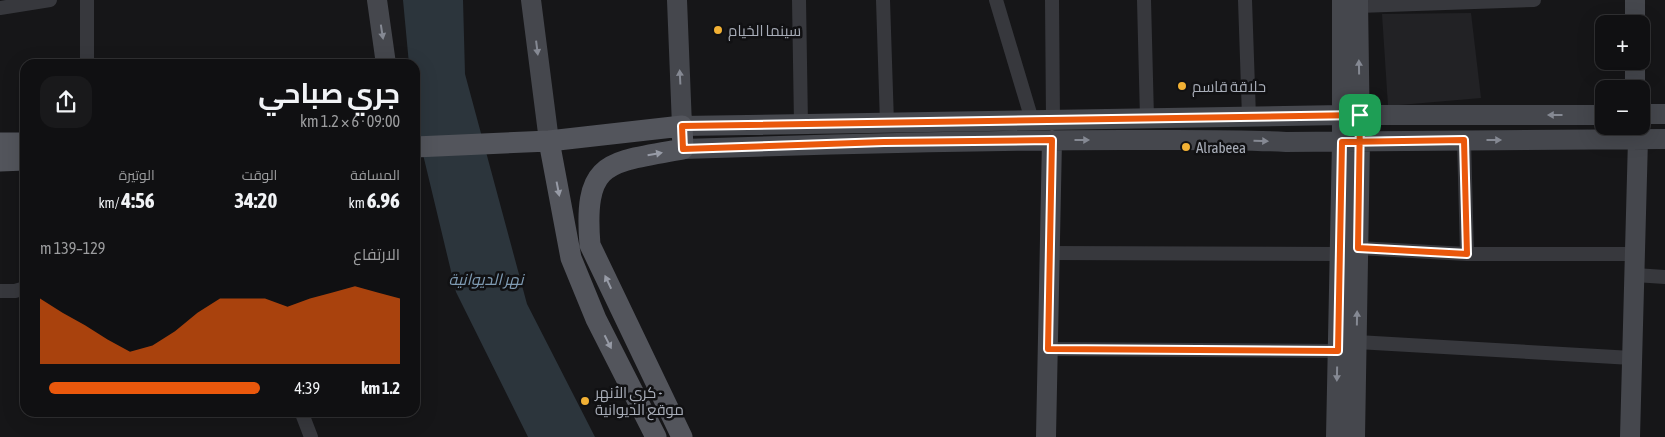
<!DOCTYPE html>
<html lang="ar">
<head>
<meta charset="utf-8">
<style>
  body { margin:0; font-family:"Asap Condensed",Cairo,sans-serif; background:#19191b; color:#f1f3f6; direction:rtl; height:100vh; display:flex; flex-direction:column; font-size:19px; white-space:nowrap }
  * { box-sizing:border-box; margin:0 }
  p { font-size:16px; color:#9c9d9f }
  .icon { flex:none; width:28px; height:28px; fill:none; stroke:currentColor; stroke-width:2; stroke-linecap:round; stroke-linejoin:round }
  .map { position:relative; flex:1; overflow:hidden; direction:ltr }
  .side { position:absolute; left:20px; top:59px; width:400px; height:358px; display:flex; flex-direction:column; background:#101012; border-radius:15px; box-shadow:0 5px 20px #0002,0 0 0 1px #303032; direction:rtl }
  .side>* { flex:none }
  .controls { position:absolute; left:1595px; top:15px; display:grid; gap:10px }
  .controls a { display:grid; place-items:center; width:55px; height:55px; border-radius:10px; background:#101012; box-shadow:0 5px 20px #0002,0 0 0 1px #303032; font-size:25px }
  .pin { position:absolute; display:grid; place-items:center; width:42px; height:42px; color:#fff; margin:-21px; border-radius:10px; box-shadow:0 2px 8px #0006 }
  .round { display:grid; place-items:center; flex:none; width:52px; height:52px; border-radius:15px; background:#19191b }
  .headline { display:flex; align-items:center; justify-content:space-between; height:85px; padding:0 20px }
  h1 { font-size:28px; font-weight:700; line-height:38px }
  .figures { display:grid; grid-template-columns:repeat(3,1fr); gap:8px; height:85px; padding:5px 20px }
  .figures div { display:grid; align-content:center }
  .figures b { font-size:21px; font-weight:700 }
  .figures small { font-size:14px; font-weight:400 }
  .figures p { font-size:14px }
  .chart { height:140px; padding:10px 20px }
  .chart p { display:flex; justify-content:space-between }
  .chart svg { width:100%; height:90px; margin-top:5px; fill:#ea580c; opacity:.7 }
  ul { padding:0 20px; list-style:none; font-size:16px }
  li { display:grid; grid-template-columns:80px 60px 1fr; align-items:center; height:38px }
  li i { height:12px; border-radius:6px; background:#ea580c }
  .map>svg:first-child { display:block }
</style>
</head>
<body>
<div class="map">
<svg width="1665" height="437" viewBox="0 0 1665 437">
  <rect width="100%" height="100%" fill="#161618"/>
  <path fill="#222225" d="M1471,13L1481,98L1388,106L1382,14Z"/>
  <path fill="#2c353c" d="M403,0H463L465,74L527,304L595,437H528L456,292L415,121V64H409Z"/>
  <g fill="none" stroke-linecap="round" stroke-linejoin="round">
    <path stroke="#37383d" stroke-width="14" d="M87,0V64
      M799,0L801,124
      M883,0L887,123
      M996,0L1032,120
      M1052,0L1053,120
      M1144,0L1147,118
      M1245,0L1249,117
      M1358,6L1534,0
      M0,8L50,0
      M1464,140L1467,254
      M1358,248L1467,254H1636
      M1050,253L1340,254
      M1635,275L1665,277
      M0,291H15L25,288
      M1357,342L1632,358
      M1048,349L1338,351
      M301,411L311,437"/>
    <path stroke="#45474d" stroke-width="20" d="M377,0L386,64
      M531,0L549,141
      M677,0L682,126L1342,115H1604
      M1635,24V0
      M1635,89V61
      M1641,114H1665
      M683,149C830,144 976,140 1123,140C1177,140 1231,139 1286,142L1665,139
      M1046,437L1052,140
      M1336,437L1342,142V0
      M1355,437L1360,141L1358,0
      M1630,437L1638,139"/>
    <path stroke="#53555c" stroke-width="21" d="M549,141L571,258L596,319L656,437
      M0,143H25
      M415,147L549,141L682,126L683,149C609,163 583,158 590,245L682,437
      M0,161L25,160"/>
  </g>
  <defs><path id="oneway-solid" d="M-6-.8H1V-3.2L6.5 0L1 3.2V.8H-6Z" transform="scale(1.25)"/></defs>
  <g fill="#858993">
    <use href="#oneway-solid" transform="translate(382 32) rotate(81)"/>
    <use href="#oneway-solid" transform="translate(537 48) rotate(83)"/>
    <use href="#oneway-solid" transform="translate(1359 67) rotate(-91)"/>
    <use href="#oneway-solid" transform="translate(680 77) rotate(-93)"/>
    <use href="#oneway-solid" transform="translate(1555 115) rotate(180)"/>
    <use href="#oneway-solid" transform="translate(1082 140)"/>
    <use href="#oneway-solid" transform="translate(1494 140)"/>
    <use href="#oneway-solid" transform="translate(1261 141) rotate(2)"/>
    <use href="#oneway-solid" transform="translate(1357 318) rotate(-89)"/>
    <use href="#oneway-solid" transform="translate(1337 374) rotate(91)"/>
  </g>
  <g fill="#979ba6">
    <use href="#oneway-solid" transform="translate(655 154) rotate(-10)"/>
    <use href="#oneway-solid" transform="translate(558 189) rotate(79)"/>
    <use href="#oneway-solid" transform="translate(608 282) rotate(-115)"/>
    <use href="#oneway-solid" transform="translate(608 342) rotate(63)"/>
  </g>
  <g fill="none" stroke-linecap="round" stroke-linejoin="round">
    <defs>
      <path id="route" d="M1360,115L682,126L683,149L884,142L1052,140L1048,349L1338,351L1342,142L1464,140L1467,254L1358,248L1360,115"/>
    </defs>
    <use href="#route" stroke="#fff" stroke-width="10"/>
    <use href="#route" stroke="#ea580c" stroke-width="6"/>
  </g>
  <g fill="#f2b134" stroke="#111113" stroke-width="2">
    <circle cx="718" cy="30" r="5"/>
    <circle cx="1182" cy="86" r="5"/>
    <circle cx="1186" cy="147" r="5"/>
    <circle cx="585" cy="401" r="5"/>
  </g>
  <g text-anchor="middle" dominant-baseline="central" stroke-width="5" stroke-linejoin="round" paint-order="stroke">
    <g font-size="15" fill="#a8adb8" stroke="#111113" text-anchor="start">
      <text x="728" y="30">سينما الخيام</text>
      <text x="1192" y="86">حلاقة قاسم</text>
      <text x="1196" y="147">Alrabeea</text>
      <text x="595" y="392">كري الأنهر -<tspan x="595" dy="17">موقع الديوانية</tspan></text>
    </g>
    <g font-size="16" font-style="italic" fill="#7f9bb3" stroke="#111113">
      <text x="486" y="279">نهر الديوانية</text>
    </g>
  </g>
</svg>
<div class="controls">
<a>+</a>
<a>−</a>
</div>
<div class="pin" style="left:1360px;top:115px;background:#1e9e55"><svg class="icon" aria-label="arrive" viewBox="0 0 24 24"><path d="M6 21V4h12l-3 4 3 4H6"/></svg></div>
<section class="side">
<div class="headline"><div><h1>جري صباحي</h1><p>09:00 · 6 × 1.2 km</p></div><a class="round"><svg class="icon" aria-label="share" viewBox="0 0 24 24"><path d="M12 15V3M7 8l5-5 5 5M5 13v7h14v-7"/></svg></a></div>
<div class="figures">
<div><p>المسافة</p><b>6.96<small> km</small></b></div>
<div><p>الوقت</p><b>34:20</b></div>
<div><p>الوتيرة</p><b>4:56<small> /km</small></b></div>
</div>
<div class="chart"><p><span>الارتفاع</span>129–139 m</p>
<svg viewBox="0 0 160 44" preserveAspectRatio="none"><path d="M0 44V12L10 19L20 25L30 32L40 38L50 35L60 28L70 19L80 12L90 12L100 12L110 16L120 12L130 9L140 6L150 9L160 12V44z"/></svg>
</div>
<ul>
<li><b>1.2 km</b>4:39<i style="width:96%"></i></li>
</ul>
</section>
</div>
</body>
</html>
